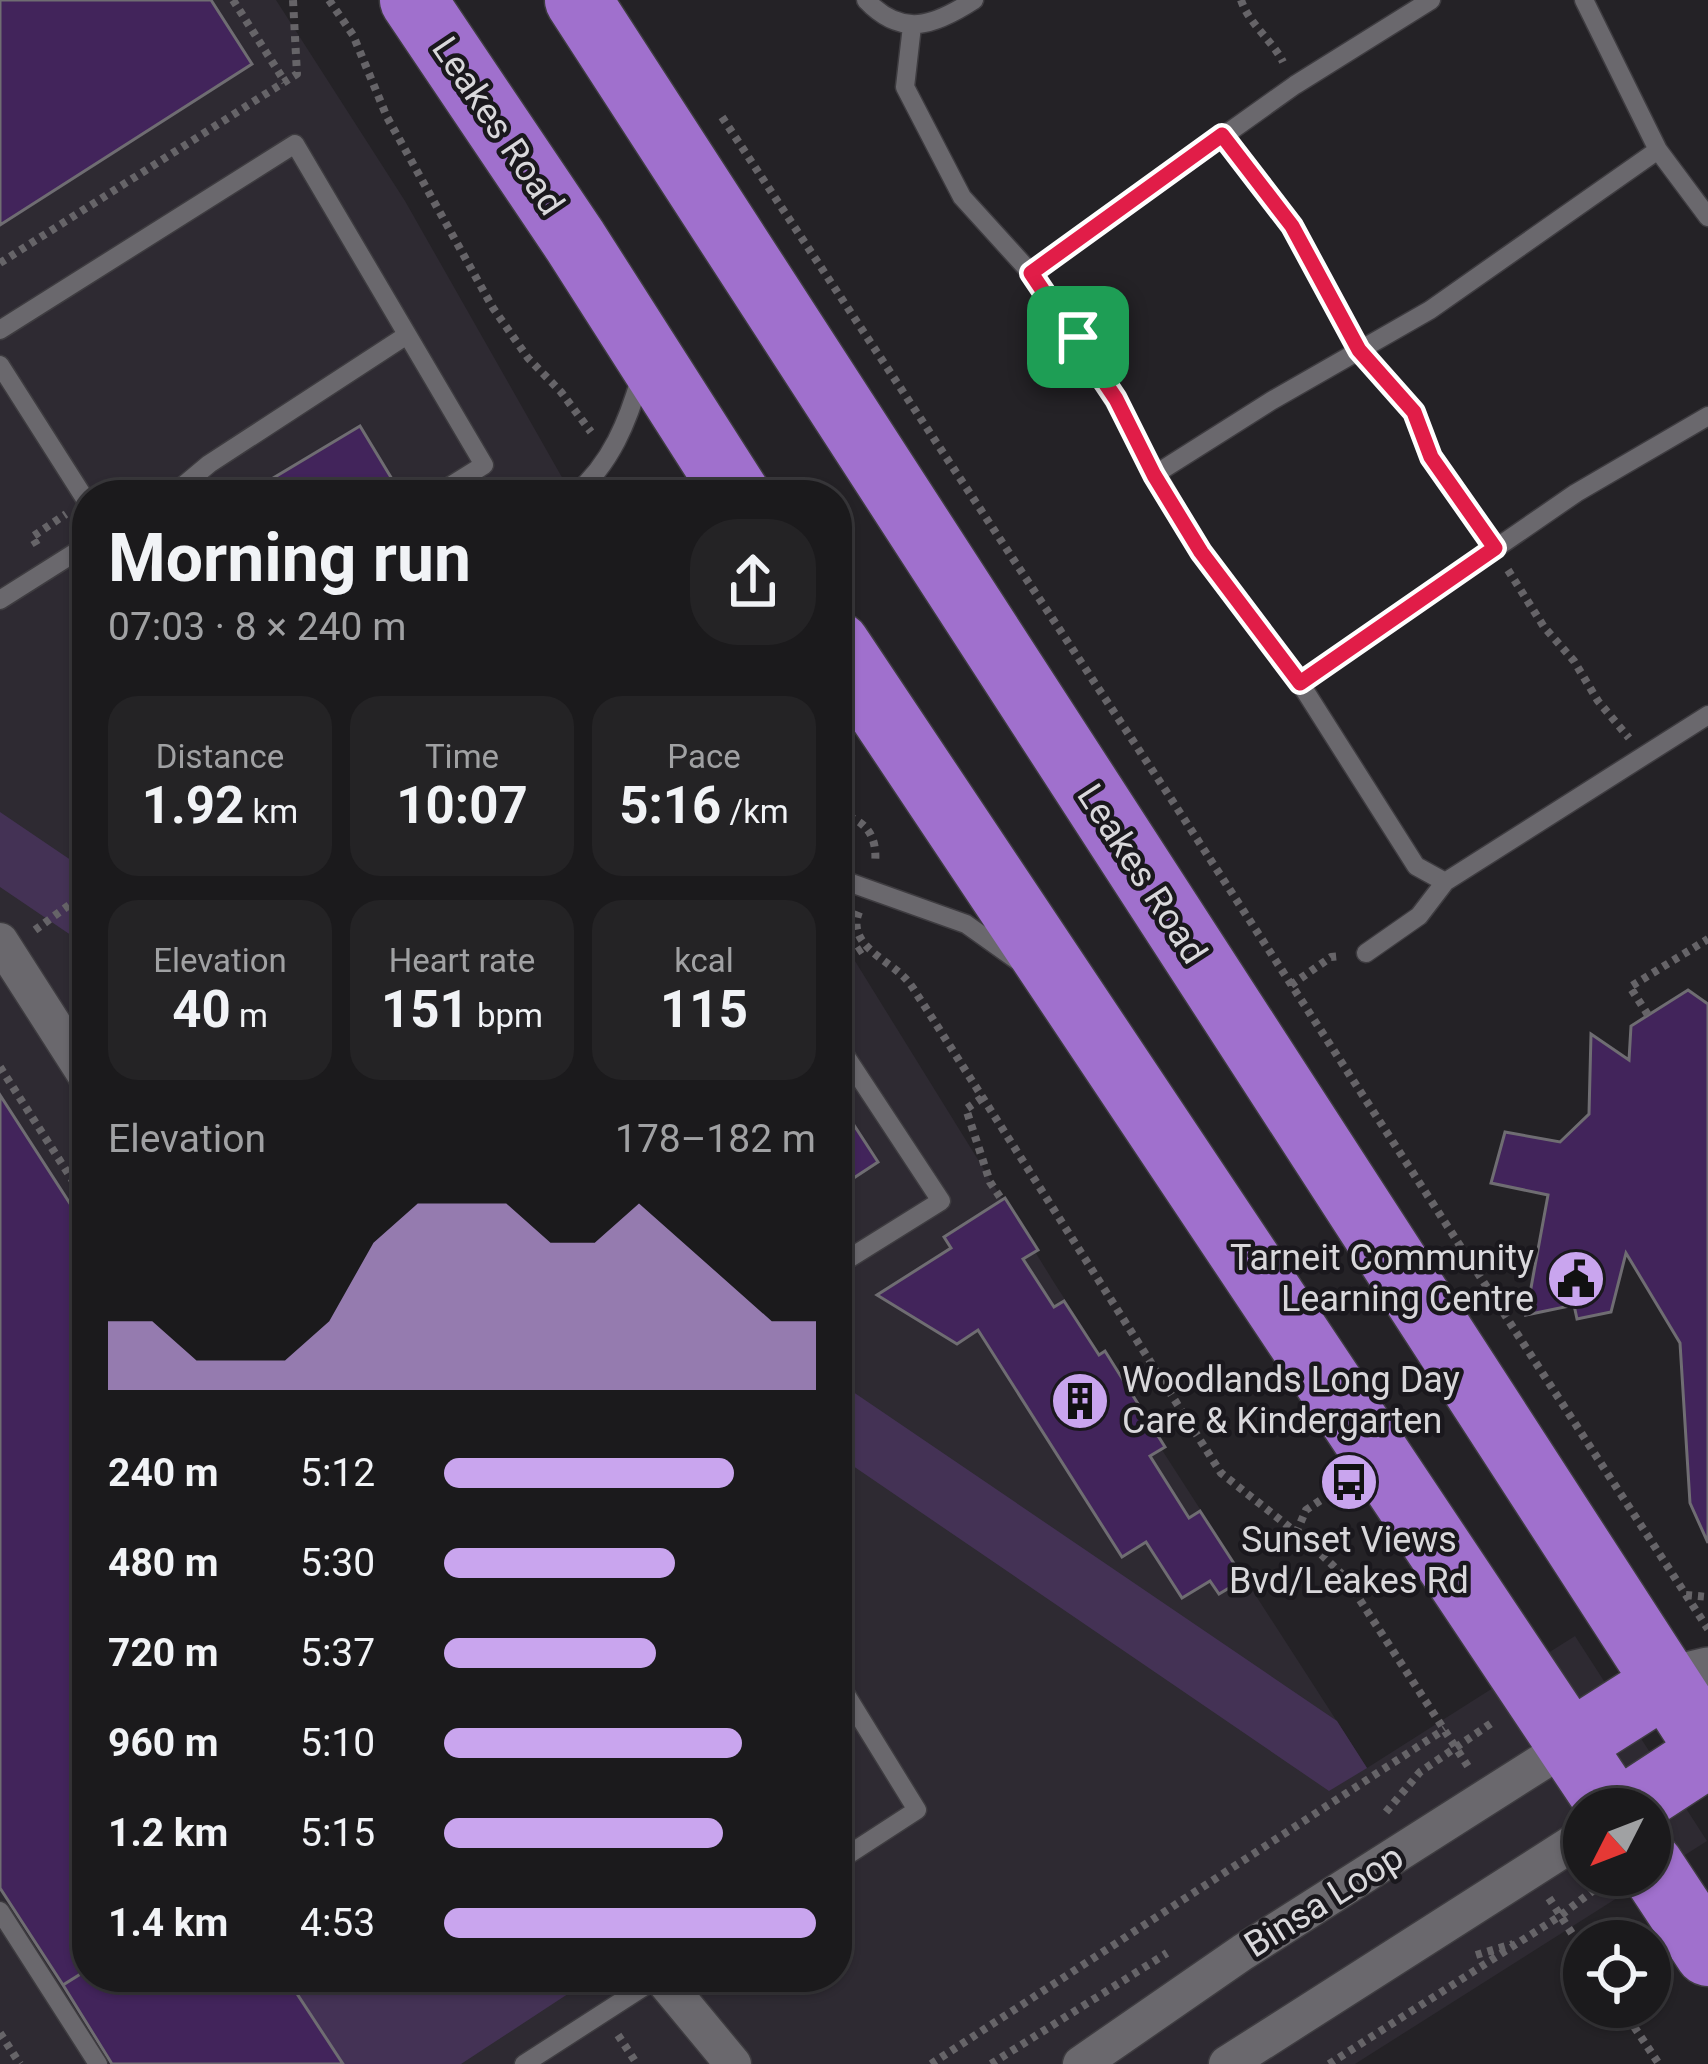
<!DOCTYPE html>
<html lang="en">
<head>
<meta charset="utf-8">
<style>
  body { margin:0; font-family:Roboto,sans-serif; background:#242325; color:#f1f3f6; height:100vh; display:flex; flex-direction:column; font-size:45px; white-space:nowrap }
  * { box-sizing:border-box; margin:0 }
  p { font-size:39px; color:#a0a1a3 }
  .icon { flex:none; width:66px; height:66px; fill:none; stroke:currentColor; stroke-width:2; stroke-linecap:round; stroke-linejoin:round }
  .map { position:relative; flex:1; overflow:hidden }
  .panel { position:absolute; left:72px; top:480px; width:780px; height:1512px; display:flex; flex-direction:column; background:#1b1a1c; border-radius:48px; box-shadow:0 3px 9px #0004,0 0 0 3px #39383b }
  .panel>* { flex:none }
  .needle { width:78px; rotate:228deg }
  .fabs { position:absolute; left:1563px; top:1788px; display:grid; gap:24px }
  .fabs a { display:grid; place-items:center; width:108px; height:108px; border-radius:50%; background:#1b1a1c; box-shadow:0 3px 9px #0004,0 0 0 3px #39383b; font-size:60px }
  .pin { position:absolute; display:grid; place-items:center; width:102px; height:102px; color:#fff; margin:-51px; border-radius:24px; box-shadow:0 6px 18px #0006 }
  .round { display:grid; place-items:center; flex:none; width:126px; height:126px; border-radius:48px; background:#242325 }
  .headline { display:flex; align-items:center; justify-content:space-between; height:204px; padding:0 36px }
  h1 { font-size:66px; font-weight:700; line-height:90px }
  .figures { display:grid; grid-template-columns:repeat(3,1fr); gap:18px; height:204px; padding:12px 36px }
  .figures div { display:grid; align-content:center; border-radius:30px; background:#242325; text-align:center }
  .figures b { font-size:51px; font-weight:700 }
  .figures small { font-size:33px; font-weight:400 }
  .figures p { font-size:33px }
  .chart { height:336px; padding:24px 36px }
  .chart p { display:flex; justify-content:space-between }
  .chart svg { width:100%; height:216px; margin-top:12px; fill:#c9a5ee; opacity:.7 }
  ul { padding:0 36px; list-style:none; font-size:39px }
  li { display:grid; grid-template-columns:192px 144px 1fr; align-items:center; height:90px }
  li i { height:30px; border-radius:15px; background:#c9a5ee }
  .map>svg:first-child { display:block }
</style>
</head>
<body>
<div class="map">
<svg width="1708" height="2064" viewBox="0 0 1708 2064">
  <rect width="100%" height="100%" fill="#242226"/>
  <path fill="#2e2a32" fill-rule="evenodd" d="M0,0H276L405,201L572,495H87V1977H837V932L1055,1284L1367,1768L1575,1636L1707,1841L1355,2064H0ZM1584,1809H1650V1875H1584Z"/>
  <path fill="#443255" d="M0,812L87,871V946L0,887Z
    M837,1381L1337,1721L1367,1768L1329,1791L837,1455Z
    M286,1977H574L580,1986L461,2064H343Z"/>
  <path fill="#42245b" stroke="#6f6d72" stroke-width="3" d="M0,0H211L252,64L0,225Z
    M360,426L398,489L387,495H245Z
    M1688,990L1708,1004V1543L1690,1503L1680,1343L1626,1253L1611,1312L1577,1319L1574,1305L1526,1315L1548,1195L1491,1183L1505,1132L1560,1142L1589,1114L1591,1034L1629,1060L1631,1026Z
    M0,1095L87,1230V1970L63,1985L0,1888Z
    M837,1099L878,1162L837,1189Z
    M1005,1198L1038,1250L1023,1259L1054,1307L1064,1301L1099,1355L1105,1351L1165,1447L1150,1456L1189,1518L1200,1511L1244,1579L1219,1594L1210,1581L1182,1598L1146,1542L1122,1557L978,1330L957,1344L877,1295L951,1248L944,1237Z
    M87,1970V1977H286L343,2064H112L63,1985Z"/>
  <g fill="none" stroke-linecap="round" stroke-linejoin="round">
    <defs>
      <path id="lane" d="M866,0C902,38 934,26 974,0
        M1584,0L1658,150L1708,217
        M912,26L905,87L962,197L1031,273L1078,337L1201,552L1300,683L1416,866L1445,882
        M1031,273L1295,85L1431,0
        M0,330L295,144L484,465L436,495
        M0,365L87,502
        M1154,475L1271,401L1430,310L1658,150
        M182,495L184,485L209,464L407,335
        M574,495C611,464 628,421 641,376
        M0,600L87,545
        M1300,683L1576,493L1708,416
        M837,878L966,924L1018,961
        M1366,953L1419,916L1445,882L1708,715
        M837,1043L941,1201L837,1266
        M837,1680L917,1810L837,1862
        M0,1911L98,2064
        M524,2064L659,1977"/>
      <path id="street" d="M0,941L87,1077
        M661,1977L733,2064
        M1081,2064L1243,1952L1570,1744
        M1227,2064L1584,1836"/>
      <path id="secondary" d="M1666,1683L1708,1673"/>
      <path id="highway" d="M413,0L575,241L737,495
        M578,0L1708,1747
        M837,645L1613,1809
        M1570,1744L1666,1683
        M1624,1809L1708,1754
        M1650,1865L1708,1953"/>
    </defs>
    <use href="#lane" stroke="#3e3c40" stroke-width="21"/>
    <use href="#street" stroke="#3e3c40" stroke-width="39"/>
    <use href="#secondary" stroke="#3e3c40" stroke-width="54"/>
    <use href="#highway" stroke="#3e3c40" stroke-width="69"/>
    <path stroke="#666468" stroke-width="8" stroke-dasharray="6 6" stroke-linecap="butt" d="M233,0L285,82
      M329,0L353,35L387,117L493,308L528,358L561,392L591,432
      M1241,0C1249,24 1272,40 1283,62
      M722,117L1166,791L1708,1629
      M1238,156L1292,226L1348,330
      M0,263L297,74L293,0
      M1378,371L1414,412L1431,457L1480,528
      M623,479L633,495
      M37,545L32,537L66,514
      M1508,570L1544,627L1574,661L1598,701L1629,738
      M837,813C864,819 878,834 875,864
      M859,912C846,944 887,959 905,978C912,985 917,995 922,1002L1221,1473L1307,1541L1345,1577L1469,1768
      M35,930L87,892
      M837,965L866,946
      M1291,985L1331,957L1341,956
      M1648,1015L1630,987L1708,939
      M0,1067L87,1203
      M982,1098L966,1109L990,1182L1002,1200
      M1296,1533L1306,1510L1339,1488
      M1686,1595L1708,1597
      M1386,1812L1420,1772L1493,1722
      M1549,1898L1584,1952
      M1476,1955L1513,1944
      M581,1977L591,1992
      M1621,2007L1659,2064
      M0,2033L20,2064
      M618,2035L637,2064
      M931,2064L1445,1729
      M991,2064L1167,1953
      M1329,2064L1560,1916L1603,1883"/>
    <use href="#lane" stroke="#6a686d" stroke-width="18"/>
    <use href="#street" stroke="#6a686d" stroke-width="36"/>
    <use href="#secondary" stroke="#6a686d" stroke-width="51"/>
    <use href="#highway" stroke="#a070cd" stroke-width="66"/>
  </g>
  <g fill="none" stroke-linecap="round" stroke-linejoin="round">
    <defs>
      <path id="route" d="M1222,135L1292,226L1359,350L1414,412L1431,457L1495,548L1300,683L1201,552L1154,475L1116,399L1031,273Z"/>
    </defs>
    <use href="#route" stroke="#fff" stroke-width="24"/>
    <use href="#route" stroke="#e11d48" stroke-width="15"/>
  </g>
  <defs>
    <symbol id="civic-disc" viewBox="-11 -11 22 22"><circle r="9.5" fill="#c9a5ee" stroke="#1a181d"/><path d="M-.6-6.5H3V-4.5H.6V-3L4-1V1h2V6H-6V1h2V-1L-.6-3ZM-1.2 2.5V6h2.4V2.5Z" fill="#111"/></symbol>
    <symbol id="building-disc" viewBox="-11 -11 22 22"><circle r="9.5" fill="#c9a5ee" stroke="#1a181d"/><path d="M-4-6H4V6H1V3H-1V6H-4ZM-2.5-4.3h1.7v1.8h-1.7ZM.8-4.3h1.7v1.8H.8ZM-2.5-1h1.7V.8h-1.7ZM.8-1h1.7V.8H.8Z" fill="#111"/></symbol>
    <symbol id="bus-disc" viewBox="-11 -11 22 22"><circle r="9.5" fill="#c9a5ee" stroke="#1a181d"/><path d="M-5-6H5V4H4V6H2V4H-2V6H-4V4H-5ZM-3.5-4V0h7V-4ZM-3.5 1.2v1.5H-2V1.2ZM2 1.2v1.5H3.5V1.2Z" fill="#111"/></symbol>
  </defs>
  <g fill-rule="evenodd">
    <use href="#civic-disc" x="1543" y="1246" width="66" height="66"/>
    <use href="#building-disc" x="1047" y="1368" width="66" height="66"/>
    <use href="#bus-disc" x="1316" y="1449" width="66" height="66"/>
  </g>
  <g text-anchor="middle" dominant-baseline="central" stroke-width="9" stroke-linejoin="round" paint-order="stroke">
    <g font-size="36" fill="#d9d8db" stroke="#1a181d">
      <text transform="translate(498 126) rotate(56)">Leakes Road</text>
      <text transform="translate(1142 874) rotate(57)">Leakes Road</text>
      <text transform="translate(1324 1901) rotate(-32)">Binsa Loop</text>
    </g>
    <g font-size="36" fill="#d9d8db" stroke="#1a181d" text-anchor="end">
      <text x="1534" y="1258">Tarneit Community<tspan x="1534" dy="41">Learning Centre</tspan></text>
      <text x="1122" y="1380" text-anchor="start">Woodlands Long Day<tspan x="1122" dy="41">Care &amp; Kindergarten</tspan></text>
      <text x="1349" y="1540" text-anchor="middle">Sunset Views<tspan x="1349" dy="41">Bvd/Leakes Rd</tspan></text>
    </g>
  </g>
</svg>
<div class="fabs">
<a><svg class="needle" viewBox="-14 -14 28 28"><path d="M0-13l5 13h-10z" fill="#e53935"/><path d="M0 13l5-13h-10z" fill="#a0a1a3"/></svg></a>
<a><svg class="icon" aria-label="locate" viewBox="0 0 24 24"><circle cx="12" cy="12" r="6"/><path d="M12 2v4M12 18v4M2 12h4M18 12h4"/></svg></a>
</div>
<div class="pin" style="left:1078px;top:337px;background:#1e9e55"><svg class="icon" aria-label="arrive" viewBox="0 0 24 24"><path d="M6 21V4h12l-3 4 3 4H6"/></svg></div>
<section class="panel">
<div class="headline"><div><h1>Morning run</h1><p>07:03 · 8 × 240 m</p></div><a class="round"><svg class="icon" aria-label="share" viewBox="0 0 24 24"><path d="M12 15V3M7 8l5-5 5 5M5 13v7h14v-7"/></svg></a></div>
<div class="figures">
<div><p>Distance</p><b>1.92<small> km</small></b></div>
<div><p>Time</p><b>10:07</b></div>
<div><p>Pace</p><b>5:16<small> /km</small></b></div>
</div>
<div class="figures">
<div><p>Elevation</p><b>40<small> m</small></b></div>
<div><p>Heart rate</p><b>151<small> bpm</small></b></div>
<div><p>kcal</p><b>115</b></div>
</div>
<div class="chart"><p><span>Elevation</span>178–182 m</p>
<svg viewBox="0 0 160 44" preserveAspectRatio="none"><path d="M0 44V30L10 30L20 38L30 38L40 38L50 30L60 14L70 6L80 6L90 6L100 14L110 14L120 6L130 14L140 22L150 30L160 30V44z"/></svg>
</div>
<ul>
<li><b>240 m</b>5:12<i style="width:78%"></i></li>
<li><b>480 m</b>5:30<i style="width:62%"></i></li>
<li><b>720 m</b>5:37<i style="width:57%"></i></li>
<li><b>960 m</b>5:10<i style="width:80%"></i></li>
<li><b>1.2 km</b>5:15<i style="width:75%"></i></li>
<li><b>1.4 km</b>4:53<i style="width:100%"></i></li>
</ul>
</section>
</div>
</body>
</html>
